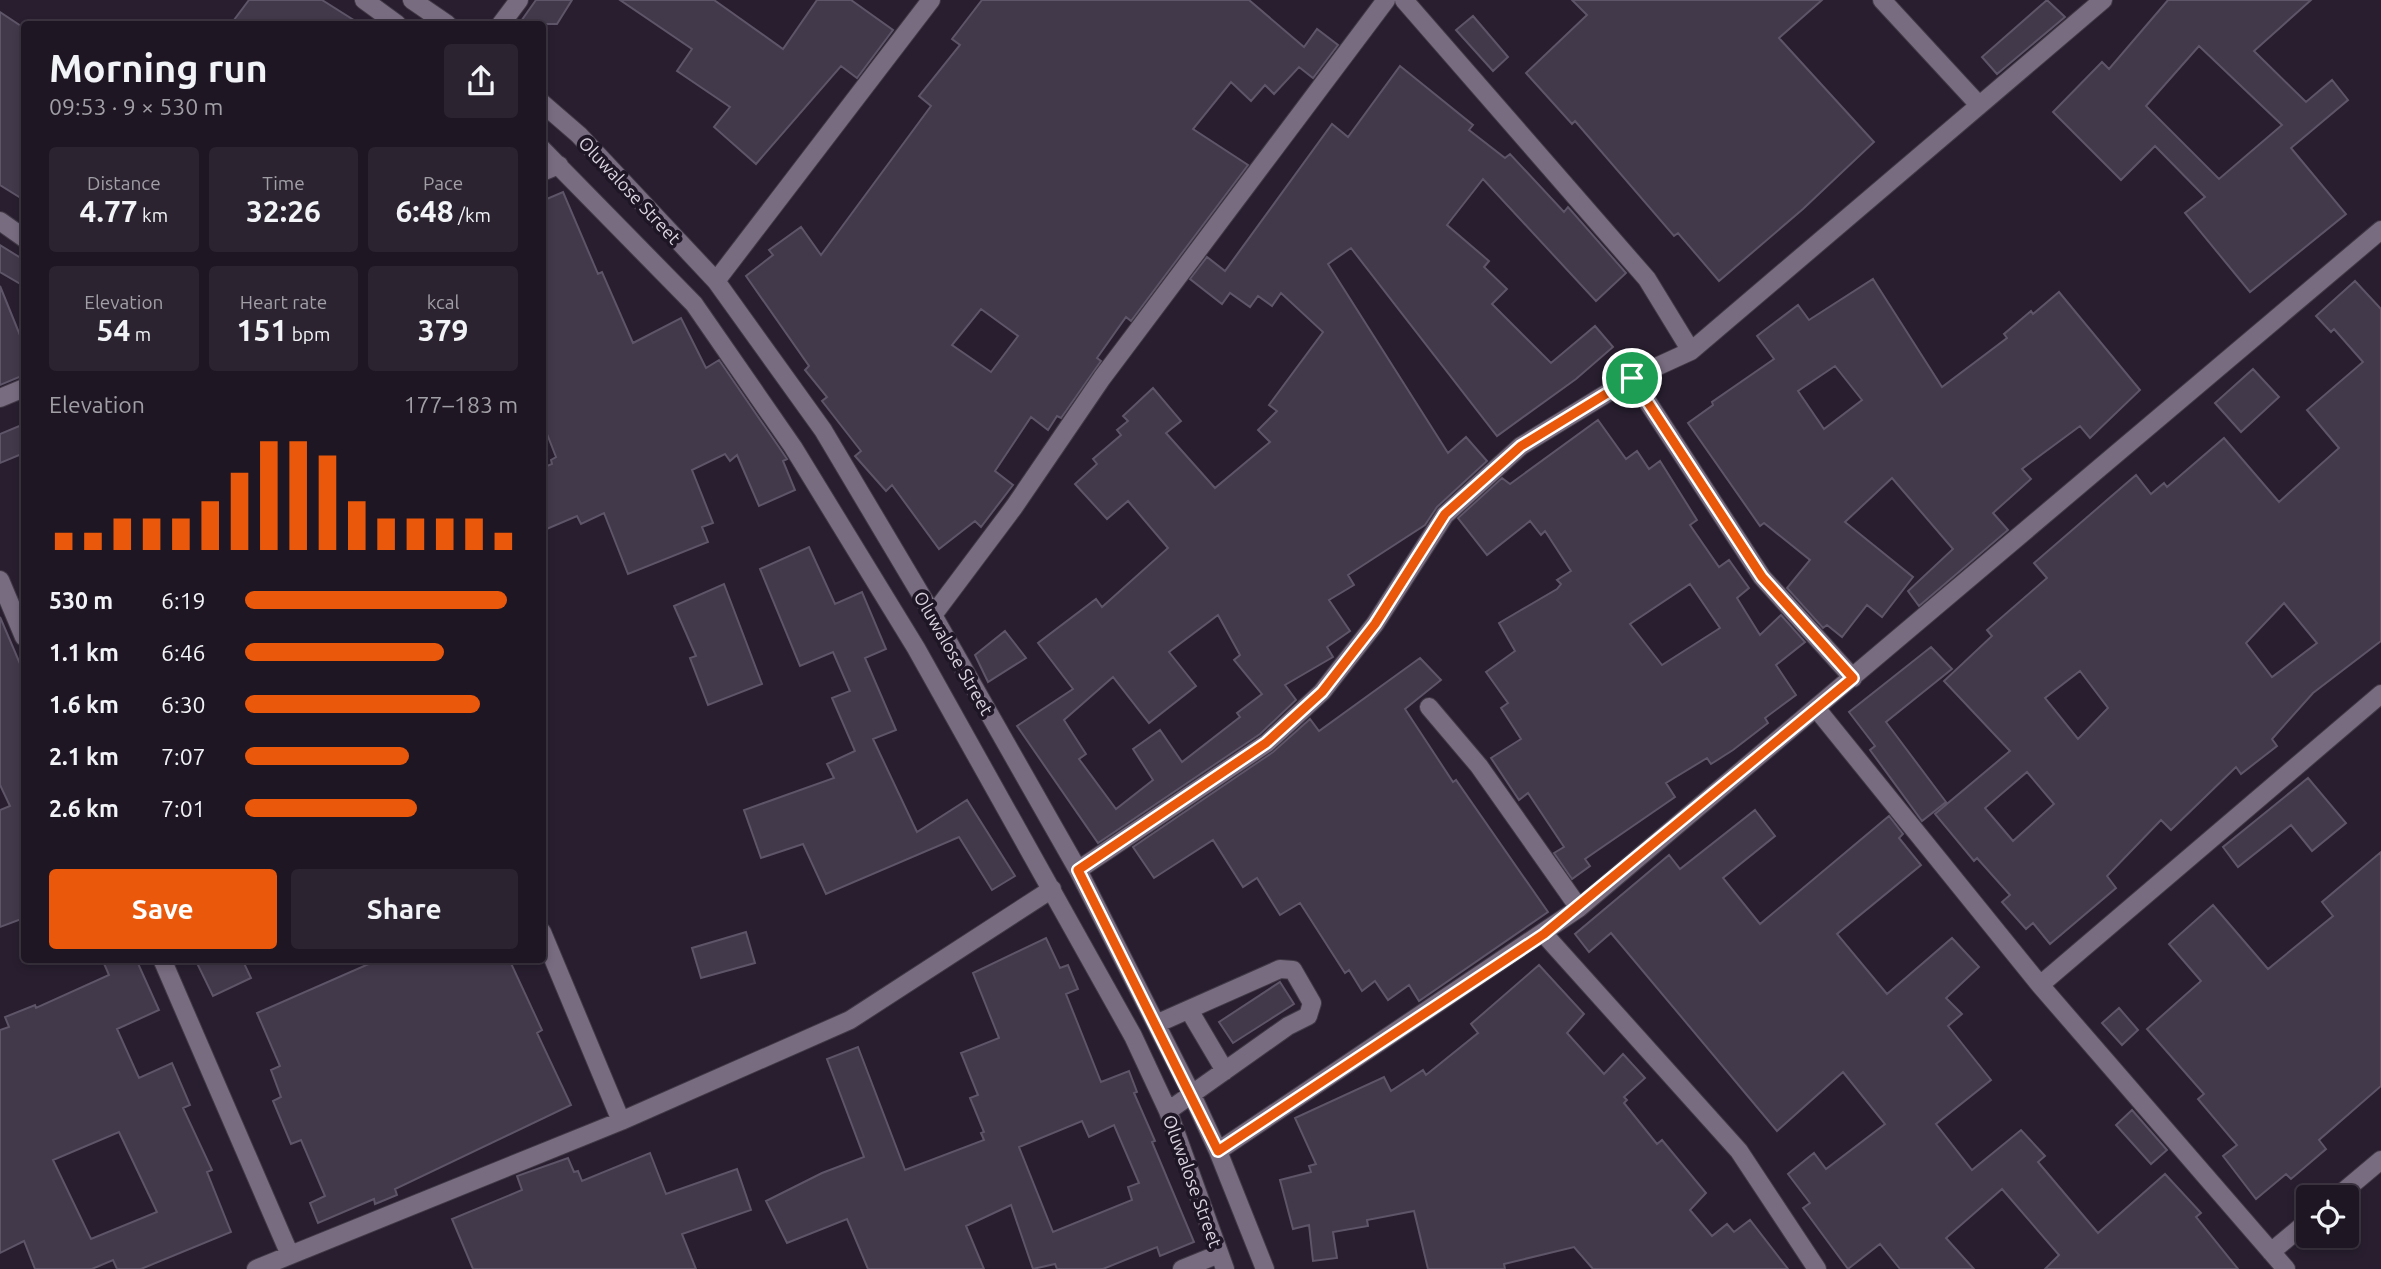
<!DOCTYPE html>
<html lang="en">
<head>
<meta charset="utf-8">
<style>
  body { margin:0; font-family:Ubuntu,sans-serif; background:#2b2330; color:#f1f3f6; height:100vh; display:flex; flex-direction:column; font-size:26px; white-space:nowrap }
  * { box-sizing:border-box; margin:0 }
  p { font-size:23px; color:#a19fa6 }
  .icon { flex:none; width:38px; height:38px; fill:none; stroke:currentColor; stroke-width:2; stroke-linecap:round; stroke-linejoin:round }
  .map { position:relative; flex:1; overflow:hidden }
  .details { position:absolute; left:21px; top:21px; width:525px; height:942px; display:flex; flex-direction:column; background:#1e1623; border-radius:7px; box-shadow:0 4px 10px #0003,0 0 0 2px #3c3541 }
  .details>* { flex:none }
  .fabs { position:absolute; left:2296px; top:1185px; display:grid; gap:14px }
  .fabs a { display:grid; place-items:center; width:63px; height:63px; border-radius:7px; background:#1e1623; box-shadow:0 4px 10px #0003,0 0 0 2px #3c3541; font-size:35px }
  .pin { position:absolute; display:grid; place-items:center; width:60px; height:60px; color:#fff; margin:-30px; border:4px solid #fff; border-radius:50%; box-shadow:0 2px 7px #0007 }
  .round { display:grid; place-items:center; flex:none; width:74px; height:74px; border-radius:7px; background:#2b2330 }
  .headline { display:flex; align-items:center; justify-content:space-between; height:119px; padding:0 28px }
  h1 { font-size:38px; font-weight:600; line-height:52px }
  .figures { display:grid; grid-template-columns:repeat(3,1fr); gap:10px; height:119px; padding:7px 28px }
  .figures div { display:grid; align-content:center; border-radius:7px; background:#2b2330; text-align:center }
  .figures b { font-size:30px; font-weight:600 }
  .figures small { font-size:19px; font-weight:400 }
  .figures p { font-size:19px }
  .chart { height:196px; padding:14px 28px }
  .chart p { display:flex; justify-content:space-between }
  .chart svg { width:100%; height:126px; margin-top:7px; stroke:#ea580c; stroke-width:6 }
  .cta { display:flex; gap:14px; margin-top:auto; padding:14px 28px }
  .cta a { flex:1; height:80px; border-radius:7px; background:#ea580c; color:#fff; font-size:28px; font-weight:600; line-height:80px; text-align:center }
  .cta a+a { background:#2b2330; color:#f1f3f6 }
  ul { padding:0 28px; list-style:none; font-size:23px }
  li { display:grid; grid-template-columns:112px 84px 1fr; align-items:center; height:52px }
  li i { height:18px; border-radius:9px; background:#ea580c }
  .map>svg:first-child { display:block }
</style>
</head>
<body>
<div class="map">
<svg width="2381" height="1269" viewBox="0 0 2381 1269">
  <rect width="100%" height="100%" fill="#281e2f"/>
  <path fill="#42394b" stroke="#5e5568" stroke-width="2" fill-rule="evenodd" d="M249,0H322L360,24H231Z
    M536,0H572L557,24H519Z
    M620,0H714L783,49L817,0H851L893,30L857,78L841,66L756,164L714,127L730,107L677,71L692,49Z
    M982,0H1249L1304,47L1317,29L1338,45L1313,78L1299,67L1274,94L1265,85L1251,101L1231,82L1193,129L1248,165L1131,321L1126,317L1097,358L1101,361L1061,418L1057,416L1048,430L1031,417L995,471L1013,485L981,527L975,521L939,549L892,485L886,491L855,456L861,451L822,401L827,397L805,370L809,366L746,276L773,255L769,250L801,227L821,255L931,106L919,96L960,45L952,39ZM981,309L1018,336L991,372L952,345Z
    M1572,0H1822L1779,38L1874,142L1803,209L1719,281L1678,233L1674,236L1575,121L1572,124L1526,73L1587,15Z
    M2047,0L2065,17L1997,74L1982,57Z
    M2168,0H2311L2254,51L2306,102L2332,80L2348,100L2291,148L2346,214L2250,292L2185,213L2205,197L2155,146L2121,180L2053,112L2102,62L2109,69ZM2199,46L2282,125L2219,179L2146,106Z
    M0,12L24,28V200L0,185Z
    M1473,16L1508,57L1493,71L1456,30Z
    M1400,66L1473,125L1469,130L1505,158L1510,154L1564,212L1568,207L1626,273L1596,301L1483,179L1447,225L1489,261L1484,267L1507,289L1492,304L1551,363L1595,326L1613,347L1576,379L1497,436L1351,248L1328,264L1448,453L1466,437L1487,461L1437,507L1425,525L1348,575L1354,585L1329,600L1350,631L1327,647L1333,657L1285,685L1296,700L1260,734L1098,843L1017,726L1073,689L1038,643L1096,599L1102,607L1168,548L1128,501L1107,519L1075,484L1097,464L1093,459L1121,435L1117,430L1128,421L1123,416L1153,388L1181,421L1166,433L1215,488L1270,442L1258,430L1277,411L1269,405L1323,332L1281,293L1272,306L1258,296L1250,307L1230,293L1222,304L1190,279L1207,257L1225,271L1332,124L1348,137ZM1218,615L1240,655L1234,660L1262,694L1237,713L1240,717L1182,762L1160,730L1133,749L1153,780L1116,809L1079,759L1086,754L1064,720L1113,677L1149,723L1196,686L1169,652Z
    M563,192L598,274L602,272L633,343L681,318L706,368L719,360L783,453L787,459L783,461L795,490L759,506L737,455L730,461L725,454L692,470L713,523L702,527L708,542L628,574L604,513L581,524L577,516L542,531V468L552,464L551,460L556,457L542,421V201Z
    M0,245L24,260V286L0,272Z
    M1873,279L1942,387L2007,338L2004,334L2031,311L2033,314L2059,292L2140,390L2090,438L2080,426L2022,469L2031,479L1993,513L2008,530L1919,606L1908,591L1953,549L1892,478L1845,522L1913,577L1882,617L1867,605L1842,637L1827,625L1823,628L1787,588L1810,560L1764,523L1760,526L1688,423L1713,405L1712,402L1774,359L1757,336L1798,305L1809,320ZM1835,366L1862,400L1824,429L1798,391Z
    M2355,281L2381,309V641L2313,693L2272,739L2277,746L2241,774L2236,767L2171,830L2161,820L2107,876L2116,888L2050,944L2033,923L2026,929L2002,902L2010,895L1977,858L1974,861L1935,814L2010,751L1944,681L1992,636L1987,630L2047,578L2034,563L2136,475L2151,494L2164,483L2167,487L2224,438L2279,502L2339,448L2307,410L2363,362L2334,329L2331,332L2316,316ZM2284,603L2317,643L2272,677L2246,643ZM2080,671L2108,708L2078,739L2045,698ZM2027,772L2054,804L2013,841L1985,808Z
    M0,286L24,345V375L0,385Z
    M2253,369L2279,397L2241,432L2215,403Z
    M1598,420L1626,459L1637,451L1649,469L1660,461L1697,520L1690,525L1719,567L1729,560L1749,588L1737,598L1760,635L1781,615L1805,642L1776,665L1796,695L1765,718L1768,723L1733,750L1711,764L1707,758L1666,783L1675,797L1585,859L1590,866L1572,879L1554,853L1564,847L1528,793L1519,800L1491,758L1521,739L1501,708L1508,703L1486,672L1515,651L1499,623L1557,589L1561,584L1557,580L1571,571L1545,531L1541,535L1530,521L1487,555L1458,518L1502,478L1510,484ZM1690,584L1720,628L1662,665L1630,624Z
    M24,424V453L0,463V434Z
    M809,547L835,604L862,592L886,649L865,658L896,730L873,739L917,832L967,800L1015,876L992,890L959,837L826,894L803,844L761,858L744,810L834,778L827,764L855,751L832,698L850,691L833,652L800,666L760,569Z
    M724,584L762,684L708,705L690,658L696,656L674,606Z
    M0,617L24,673V918L0,927V810L10,806L0,785Z
    M1005,631L1026,658L988,682L975,655Z
    M1931,647L1952,669L1886,722L1946,802L1922,821L1870,750L1875,746L1849,712Z
    M1420,658L1441,680L1405,709L1453,782L1456,780L1548,912L1419,1001L1409,985L1388,1000L1375,981L1362,991L1349,970L1345,973L1300,903L1280,915L1257,878L1243,887L1213,840L1154,878L1133,847L1273,752L1310,719L1319,731Z
    M2308,778L2346,823L2312,851L2291,825L2238,867L2223,847Z
    M1755,810L1775,836L1723,878L1760,924L1889,816L1903,834L1899,838L1921,865L1837,934L1887,994L1952,938L1979,967L1946,998L1962,1014L1948,1026L1991,1080L1936,1124L1972,1170L2021,1130L2045,1156L2038,1162L2098,1233L2165,1174L2201,1213L2196,1217L2238,1269H2045L2059,1255L2002,1189L1946,1238L1974,1269H1900L1880,1244L1848,1269L1803,1208L1810,1203L1788,1174L1814,1153L1826,1169L1885,1124L1843,1072L1777,1131L1611,933L1589,952L1575,934L1669,855L1680,869Z
    M2381,852V1086L2319,1140L2326,1149L2291,1179L2286,1174L2256,1199L2223,1156L2237,1145L2198,1099L2204,1094L2147,1029L2201,981L2169,944L2213,905L2268,969L2333,916L2322,902Z
    M746,932L755,963L701,978L692,948Z
    M1046,938L1060,968L1068,965L1078,989L1066,994L1101,1082L1129,1071L1137,1092L1134,1093L1155,1141L1152,1142L1194,1242L1160,1256L1157,1247L1103,1269H1057L1055,1264L1033,1269L1011,1205L966,1226L984,1269H868L847,1219L787,1243L766,1201L822,1173L864,1157L827,1059L858,1047L905,1170L984,1140L981,1133L984,1132L970,1098L978,1095L961,1053L999,1038L973,973ZM1082,1121L1089,1137L1114,1125L1139,1183L1128,1187L1132,1200L1053,1232L1019,1147Z
    M102,959H136L159,1010L117,1029L139,1078L172,1063L190,1105L183,1108L212,1170L207,1172L231,1232L141,1269H117L113,1260L92,1269H35L24,1241L0,1253V1030L9,1027L5,1017L35,1005L36,1008L109,975ZM119,1132L157,1212L91,1239L53,1160Z
    M195,959H242L251,978L213,996Z
    M380,959H509L542,1030L537,1033L571,1105L395,1189L397,1195L375,1204L374,1199L318,1223L310,1203L325,1196L301,1140L291,1144L273,1101L281,1097L271,1070L280,1066L257,1013Z
    M1539,965L1584,1014L1567,1033L1604,1074L1623,1054L1645,1078L1624,1097L1627,1100L1624,1103L1657,1144L1662,1140L1706,1193L1690,1210L1712,1236L1727,1224L1734,1232L1750,1220L1788,1269H1593L1574,1247L1504,1264L1505,1269H1428L1414,1211L1367,1220L1368,1226L1333,1232L1337,1258L1313,1261L1309,1225L1293,1229L1280,1180L1311,1172L1309,1166L1316,1164L1295,1118L1384,1077L1391,1091L1423,1070L1426,1075L1478,1033L1471,1024Z
    M1280,982L1294,1004L1233,1043L1219,1022Z
    M2119,1008L2138,1030L2122,1045L2102,1023Z
    M2132,1110L2167,1150L2151,1164L2116,1125Z
    M650,1153L666,1194L737,1169L751,1210L682,1234L696,1269H473L452,1219L522,1190L517,1176L568,1158L574,1172L578,1171L582,1181Z"/>
  <g fill="none" stroke-linecap="round" stroke-linejoin="round">
    <defs>
      <path id="minor" d="M364,0L397,24
        M412,0L447,24
        M1404,0L1647,279L1691,351
        M1882,0L1979,105
        M501,24L519,0
        M542,103L579,135L716,281L823,430L933,615L1078,870L1192,1095L1218,1151L1265,1269
        M542,149L694,304L793,447L916,648L1133,1036L1168,1111L1225,1269
        M542,172L559,165
        M0,221L24,238
        M716,281L931,0
        M1632,378L1762,577L1853,678
        M0,398L24,388
        M0,580L24,637
        M933,615L1014,507L1102,378L1386,0
        M1429,707L1479,766L1579,908
        M1816,708L2040,985L2286,1269
        M1078,870L1267,743L1322,692L1375,624L1445,515L1521,446L1632,378L1691,351L2103,0
        M542,932L621,1121
        M1544,934L1739,1151L1817,1269
        M162,959L290,1255
        M2040,985L2381,694
        M1189,1010L1225,1071
        M1156,1024L1280,969L1293,970L1312,1003L1308,1016L1288,1026L1168,1111
        M1218,1151L1579,908L2381,230
        M2337,1197L2381,1160
        M2271,1252L2308,1221
        M256,1269L621,1121L850,1020L1052,889
        M1182,1269L1219,1254"/>
    </defs>
    <use href="#minor" stroke="#413946" stroke-width="20"/>
    <use href="#minor" stroke="#786c80" stroke-width="18"/>
  </g>
  <g fill="none" stroke-linecap="round" stroke-linejoin="round">
    <defs>
      <path id="route" d="M1632,378L1762,577L1853,678L1544,934L1218,1151L1078,870L1266,743L1322,692L1375,624L1445,514L1521,446Z"/>
    </defs>
    <use href="#route" stroke="#fff" stroke-width="14"/>
    <use href="#route" stroke="#ea580c" stroke-width="9"/>
  </g>
  <g text-anchor="middle" dominant-baseline="central" stroke-width="7" stroke-linejoin="round" paint-order="stroke">
    <g font-size="18" fill="#dbd5e0" stroke="#1e1525">
      <text transform="translate(630 190) rotate(47)">Oluwalose Street</text>
      <text transform="translate(954 653) rotate(60)">Oluwalose Street</text>
      <text transform="translate(1193 1181) rotate(70)">Oluwalose Street</text>
    </g>
  </g>
</svg>
<div class="fabs">
<a><svg class="icon" aria-label="locate" viewBox="0 0 24 24"><circle cx="12" cy="12" r="6"/><path d="M12 2v4M12 18v4M2 12h4M18 12h4"/></svg></a>
</div>
<div class="pin" style="left:1632px;top:378px;background:#1e9e55"><svg class="icon" aria-label="arrive" viewBox="0 0 24 24"><path d="M6 21V4h12l-3 4 3 4H6"/></svg></div>
<section class="details">
<div class="headline"><div><h1>Morning run</h1><p>09:53 · 9 × 530 m</p></div><a class="round"><svg class="icon" aria-label="share" viewBox="0 0 24 24"><path d="M12 15V3M7 8l5-5 5 5M5 13v7h14v-7"/></svg></a></div>
<div class="figures">
<div><p>Distance</p><b>4.77<small> km</small></b></div>
<div><p>Time</p><b>32:26</b></div>
<div><p>Pace</p><b>6:48<small> /km</small></b></div>
</div>
<div class="figures">
<div><p>Elevation</p><b>54<small> m</small></b></div>
<div><p>Heart rate</p><b>151<small> bpm</small></b></div>
<div><p>kcal</p><b>379</b></div>
</div>
<div class="chart"><p><span>Elevation</span>177–183 m</p>
<svg viewBox="0 0 160 44" preserveAspectRatio="none"><path d="M5 44V38M15 44V38M25 44V33M35 44V33M45 44V33M55 44V27M65 44V17M75 44V6M85 44V6M95 44V11M105 44V27M115 44V33M125 44V33M135 44V33M145 44V33M155 44V38"/></svg>
</div>
<ul>
<li><b>530 m</b>6:19<i style="width:96%"></i></li>
<li><b>1.1 km</b>6:46<i style="width:73%"></i></li>
<li><b>1.6 km</b>6:30<i style="width:86%"></i></li>
<li><b>2.1 km</b>7:07<i style="width:60%"></i></li>
<li><b>2.6 km</b>7:01<i style="width:63%"></i></li>
</ul>
<div class="cta"><a>Save</a><a>Share</a></div>
</section>
</div>
</body>
</html>
